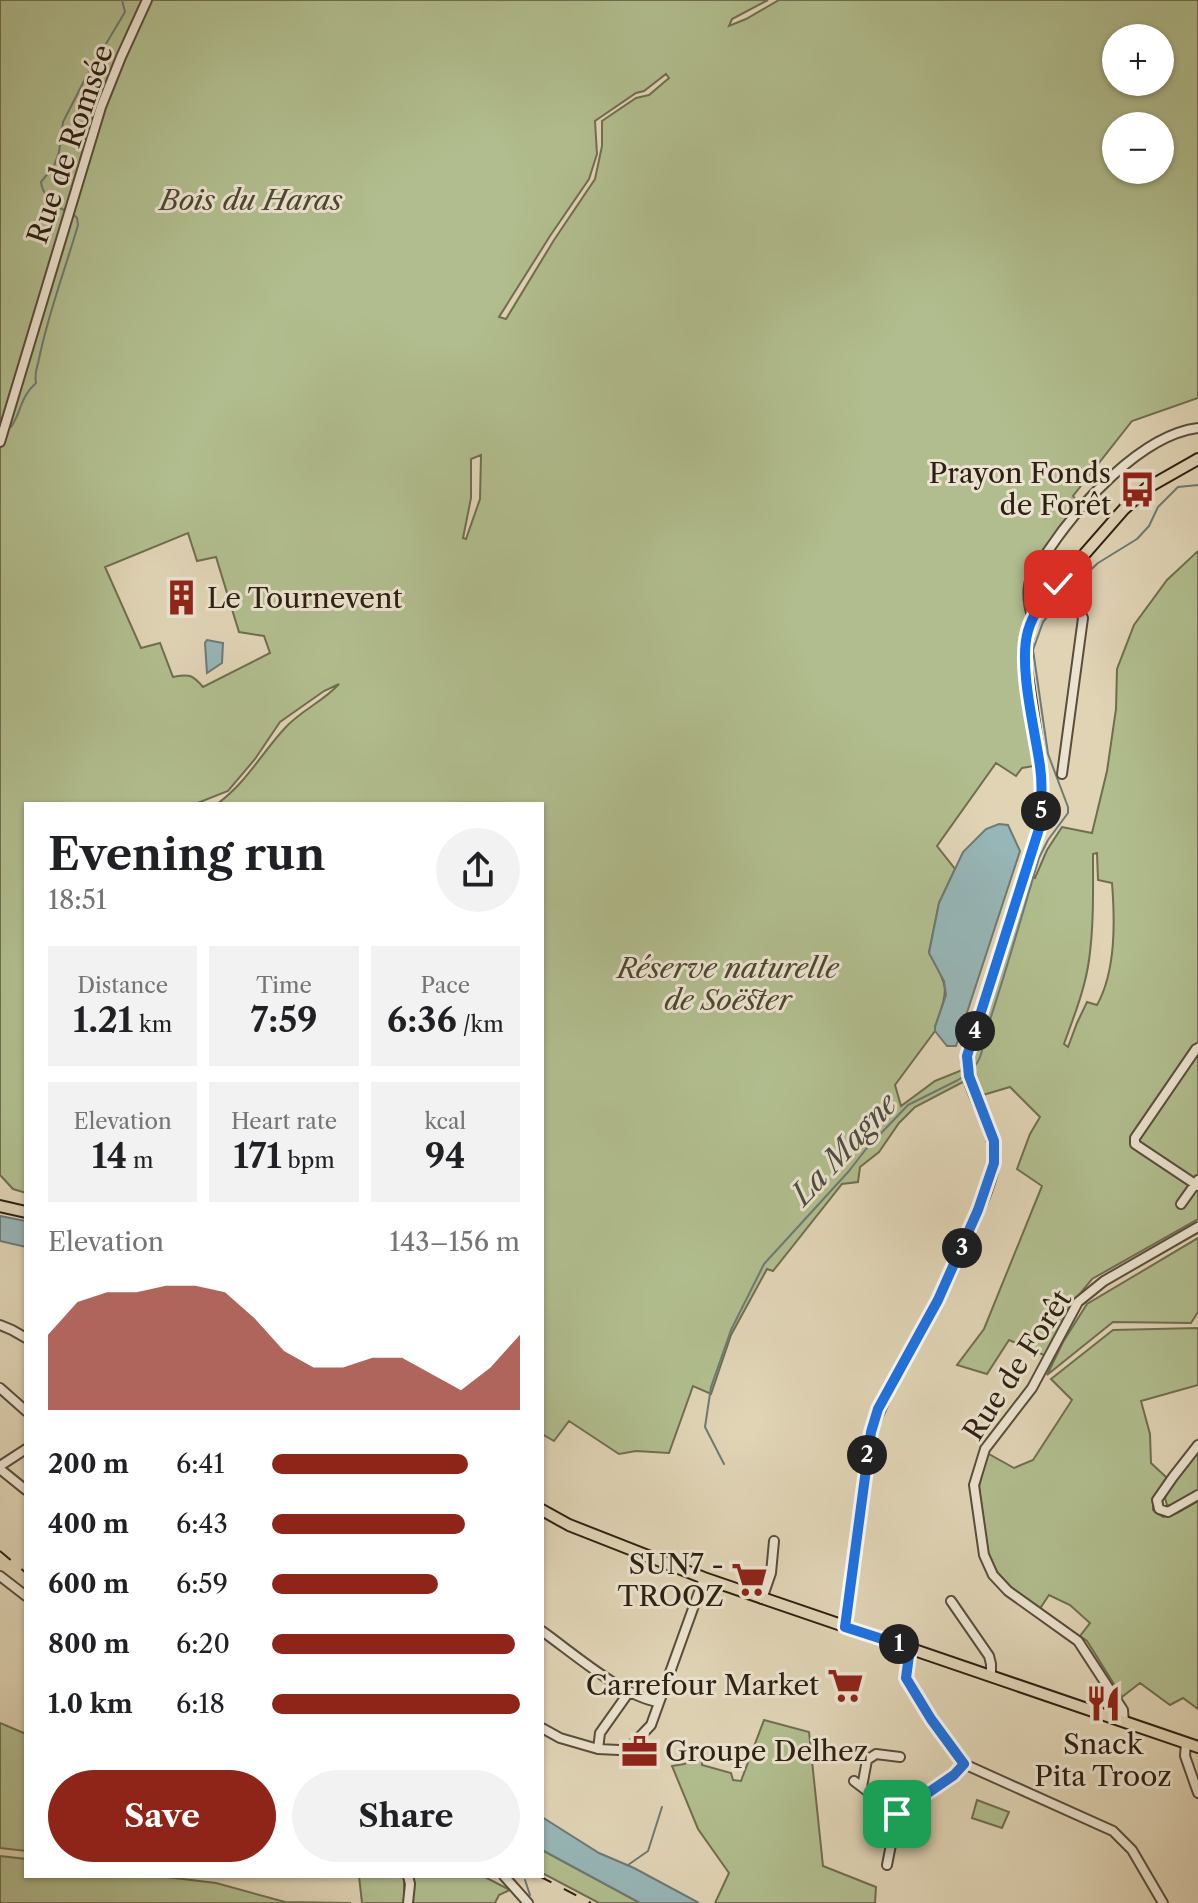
<!DOCTYPE html>
<html lang="en">
<head>
<meta charset="utf-8">
<style>
  body { margin:0; font-family:"Libre Caslon Text",serif; background:#f2f2f2; color:#202124; height:100vh; display:flex; flex-direction:column; font-size:30px; white-space:nowrap }
  * { box-sizing:border-box; margin:0 }
  p { font-size:26px; color:#757577 }
  .icon { flex:none; width:44px; height:44px; fill:none; stroke:currentColor; stroke-width:2; stroke-linecap:round; stroke-linejoin:round }
  .map { position:relative; flex:1; overflow:hidden }
  .drawer { position:absolute; left:24px; top:802px; width:520px; height:1076px; display:flex; flex-direction:column; background:#fff; border-radius:0px; box-shadow:0 2px 6px #0004 }
  .drawer>* { flex:none }
  .fabs { position:absolute; left:1102px; top:24px; display:grid; gap:16px }
  .fabs a { display:grid; place-items:center; width:72px; height:72px; border-radius:50%; background:#fff; box-shadow:0 2px 6px #0004; font-size:40px }
  .pin { position:absolute; display:grid; place-items:center; width:68px; height:68px; color:#fff; margin:-34px; border-radius:16px; box-shadow:0 4px 12px #0006 }
  .km { position:absolute; width:40px; height:40px; margin:-20px; border-radius:50%; background:#222; color:#fff; font-size:22px; line-height:40px; text-align:center }
  .round { display:grid; place-items:center; flex:none; width:84px; height:84px; border-radius:42px; background:#f2f2f2 }
  .summary { display:flex; align-items:center; justify-content:space-between; height:136px; padding:0 24px }
  h1 { font-size:44px; font-weight:700; line-height:60px }
  .stats { display:grid; grid-template-columns:repeat(3,1fr); gap:12px; height:136px; padding:8px 24px }
  .stats div { display:grid; align-content:center; border-radius:0px; background:#f2f2f2; text-align:center }
  .stats b { font-size:34px; font-weight:700 }
  .stats small { font-size:22px; font-weight:400 }
  .stats p { font-size:22px }
  .chart { height:224px; padding:16px 24px }
  .chart p { display:flex; justify-content:space-between }
  .chart svg { width:100%; height:144px; margin-top:8px; fill:#8f2418; opacity:.7 }
  .primary-button { display:flex; gap:16px; margin-top:auto; padding:16px 24px }
  .primary-button a { flex:1; height:92px; border-radius:48px; background:#8f2418; color:#fff; font-size:32px; font-weight:700; line-height:92px; text-align:center }
  .primary-button a+a { background:#f2f2f2; color:#202124 }
  ul { padding:0 24px; list-style:none; font-size:26px }
  li { display:grid; grid-template-columns:128px 96px 1fr; align-items:center; height:60px }
  li i { height:20px; border-radius:10px; background:#8f2418 }
  .map>svg:first-child { display:block }
</style>
</head>
<body>
<div class="map">
<svg width="1198" height="1903" viewBox="0 0 1198 1903">
  <rect width="100%" height="100%" fill="#e0d4b5"/>
  <filter id="stains"><feTurbulence type="fractalNoise" baseFrequency=".0025" numOctaves="4"/><feColorMatrix values="0 0 0 0 .2 0 0 0 0 .09 0 0 0 0 .02 0 0 0 .5 -.17"/></filter>
  <radialGradient id="worn" r=".72"><stop offset=".6" stop-color="#630" stop-opacity="0"/><stop offset="1" stop-color="#630" stop-opacity=".3"/></radialGradient>
  <path fill="#b1bd8e" stroke="#6f6e50" stroke-width="2" fill-rule="evenodd" d="M0,0H768L732,19L729,26L746,19L779,0H1198V398L1132,421L1073,496L1080,505L1025,592L1027,613L1018,653L1034,766L1022,768L1016,776L996,763L937,846L955,869L939,903L929,952C949,990 949,986 935,1027V1031L895,1085L901,1106L935,1081L962,1070L965,1081L915,1107L899,1123L879,1152L860,1167L858,1182L842,1184L773,1271L767,1269L731,1335L711,1394L693,1386L669,1453L636,1451L619,1454L569,1421L554,1441L542,1434V804H217C246,783 261,754 285,728C300,711 324,701 339,684L324,691L280,722L255,759L228,791L195,804H26V1193L13,1189L0,1175ZM1116,38H1160V82H1116ZM666,74L669,78L649,95L636,98L602,121V146L595,179L554,240L506,319L499,317L550,236L589,179L597,154L595,121L636,93L644,91ZM1116,126H1160V170H1116ZM481,455L480,499L466,539L463,538L471,498V459ZM188,533L197,561L216,557L239,632L264,636L270,653L203,687C192,674 189,674 173,677L160,643L141,648L105,567Z
    M1198,551V1219L1092,1279L1070,1306L1046,1356L1009,1340L987,1374L957,1365L984,1329L1042,1186L1017,1169L1030,1134L1040,1117L1010,1087L983,1095L972,1062L1029,876L1035,878L1047,850L1062,827L1092,833L1107,771L1116,709L1117,669L1134,625L1167,580ZM1097,853L1098,880L1112,883C1115,921 1116,971 1097,1005L1087,1002L1077,1023L1068,1047L1064,1044C1074,1016 1085,989 1089,960C1094,925 1093,889 1093,854Z
    M1198,1238V1312L1191,1323L1113,1322L1047,1375L1063,1342L1087,1304Z
    M1198,1328V1385L1141,1401L1150,1434L1151,1463L1167,1478L1153,1499V1510L1163,1517L1177,1513L1198,1501V1709L1183,1698L1170,1705L1140,1683L1122,1697L1087,1641L1080,1636L1090,1623L1070,1605L1049,1595L1039,1610L1012,1588L997,1572L988,1552L979,1487L987,1453L1014,1468L1033,1460L1072,1400L1051,1379L1113,1330Z
    M1198,1451V1491L1173,1507L1167,1505L1165,1498L1171,1485Z
    M764,1720L809,1732L823,1866L876,1887L875,1903H715L729,1873L698,1829L672,1766L684,1764L702,1757V1765L731,1773L733,1780L741,1781Z
    M0,1723L26,1734V1851L0,1848Z
    M977,1800L1009,1812L1002,1828L972,1818Z
    M542,1850L640,1903H599L542,1873Z
    M0,1856L26,1859V1876H158L216,1883L285,1902L351,1903H0Z
    M359,1876H400L404,1878V1903H362Z
    M413,1876H483L510,1890L499,1895L495,1903H412Z"/>
  <path fill="#97b6b7" stroke="#6d7a75" stroke-width="2" d="M207,640L223,643L222,663L207,673L205,643Z
    M999,824L1008,825L1020,851L956,1046H947L935,1031V1027L946,995L944,981L929,953L939,903L963,852L986,829Z
    M0,1216L26,1221V1247L0,1241Z
    M542,1817L599,1853L634,1868L699,1903H640L542,1850Z"/>
  <g fill="none" stroke-linecap="round" stroke-linejoin="round">
    <path stroke="#6d7a75" stroke-width="2" d="M64,210C53,205 42,194 41,182L54,166L59,152L63,122L85,79L125,12L122,0
      M11,427C22,411 20,397 36,383C34,373 37,369 39,359C48,314 65,270 78,225L77,218L73,214
      M1070,589L1098,563L1137,539L1149,526L1158,507L1178,487L1198,485
      M973,1068C984,1057 982,1043 987,1029C1006,972 1022,915 1039,858L1048,840L1068,813V807L1048,754L1033,650L1043,622L1066,594
      M724,1464L705,1427L711,1387L731,1330L764,1264L849,1171L866,1149L908,1105L958,1080L965,1075
      M628,1865L648,1851L662,1807
      M525,1880L530,1895"/>
    <defs>
      <path id="minor" d="M0,442L101,107L121,57L147,0
        M1058,584L1073,597L1083,618L1062,774
        M1033,620C1029,607 1026,591 1031,578C1035,569 1043,559 1048,551C1078,506 1141,435 1198,428
        M1198,1048L1196,1049L1135,1138V1144L1198,1186
        M1181,1204L1198,1180
        M0,1325L12,1330L26,1338
        M0,1388L26,1411
        M1198,1445L1173,1477L1157,1500L1159,1509L1168,1512L1198,1495
        M0,1466L26,1449
        M0,1469L26,1490
        M0,1576L26,1596
        M762,1599L771,1573L774,1541
        M951,1601L989,1656L991,1664V1676
        M542,1631C573,1653 622,1696 658,1702
        M910,1648L906,1678L931,1719L964,1764L1113,1831L1132,1850L1163,1903
        M1124,1722L1123,1710L1078,1641L1008,1591L993,1575L984,1555L974,1485L985,1449L1032,1388L1078,1302L1104,1281L1198,1227
        M542,1728L560,1738L598,1749L619,1750L630,1747L651,1725L704,1578
        M1186,1743L1185,1756L1198,1793
        M598,1749L600,1733L629,1692
        M854,1781L897,1814
        M862,1787L867,1760L876,1754L900,1757
        M887,1865L897,1814L954,1775L964,1764
        M408,1876L410,1884L408,1903
        M504,1876L528,1903"/>
      <path id="major" d="M0,1206L26,1212
        M542,1510L569,1525L704,1578L1198,1747
        M845,1627L871,1432C886,1386 915,1345 937,1302C949,1279 959,1254 970,1230C978,1211 992,1180 994,1161C998,1123 964,1093 967,1056L1039,829L1042,795L1041,771L1025,662L1028,630L1040,605L1124,509L1147,488L1198,459"/>
    </defs>
    <use href="#minor" stroke="#5a4d3b" stroke-width="12"/>
    <use href="#major" stroke="#2d2012" stroke-width="14"/>
    <use href="#minor" stroke="#ebe3cf" stroke-width="8"/>
    <use href="#major" stroke="#e0d4b5" stroke-width="10"/>
    <path stroke="#2d2012" stroke-width="2" stroke-dasharray="14 14" stroke-linecap="butt" d="M0,1551L26,1573
      M539,1876L591,1903"/>
  </g>
  <g fill="none" stroke-linecap="round" stroke-linejoin="round">
    <defs>
      <path id="route" d="M897,1814L954,1775L964,1764L931,1719L906,1678L910,1648L845,1627L871,1432L878,1409L938,1300L978,1210L994,1163V1141L969,1076L967,1056L1039,829C1041,808 1043,787 1040,766C1035,730 1018,665 1028,631C1033,612 1046,598 1058,584"/>
    </defs>
    <use href="#route" stroke="#fff" stroke-width="16"/>
    <use href="#route" stroke="#1a73e8" stroke-width="10"/>
  </g>
  <defs>
    <symbol id="bus-bare" viewBox="-9 -9 18 18"><path d="M-5-6H5V4H4V6H2V4H-2V6H-4V4H-5ZM-3.5-4V0h7V-4ZM-3.5 1.2v1.5H-2V1.2ZM2 1.2v1.5H3.5V1.2Z" fill="#8f2418" stroke="#ebe3cf" stroke-width="2.5" paint-order="stroke"/></symbol>
    <symbol id="building-bare" viewBox="-9 -9 18 18"><path d="M-4-6H4V6H1V3H-1V6H-4ZM-2.5-4.3h1.7v1.8h-1.7ZM.8-4.3h1.7v1.8H.8ZM-2.5-1h1.7V.8h-1.7ZM.8-1h1.7V.8H.8Z" fill="#8f2418" stroke="#ebe3cf" stroke-width="2.5" paint-order="stroke"/></symbol>
    <symbol id="supermarket-bare" viewBox="-9 -9 18 18"><path d="M-6-5.5h2.5l.6 2H6L4.5 2H-2.5L-4.4-4H-6ZM-1.5 3.2a1.3 1.3 0 1 0 .1 0ZM3 3.2a1.3 1.3 0 1 0 .1 0Z" fill="#8f2418" stroke="#ebe3cf" stroke-width="2.5" paint-order="stroke"/></symbol>
    <symbol id="restaurant-bare" viewBox="-9 -9 18 18"><path d="M-5-6h1v4h1v-4h1v4h1v-4h1v5L-1.5 .5V6h-2V.5L-5-1ZM5-6V6H3V1.5H1.5Q1.5-4 5-6Z" fill="#8f2418" stroke="#ebe3cf" stroke-width="2.5" paint-order="stroke"/></symbol>
    <symbol id="office-bare" viewBox="-9 -9 18 18"><path d="M-6-3h4V-5.5h4V-3h4V5H-6ZM-1-4.5V-3h2v-1.5ZM-6 0V1H6V0Z" fill="#8f2418" stroke="#ebe3cf" stroke-width="2.5" paint-order="stroke"/></symbol>
  </defs>
  <g fill-rule="evenodd">
    <use href="#bus-bare" x="1112" y="464" width="51" height="51"/>
    <use href="#building-bare" x="156" y="572" width="51" height="51"/>
    <use href="#supermarket-bare" x="724" y="1554" width="51" height="51"/>
    <use href="#supermarket-bare" x="820" y="1660" width="51" height="51"/>
    <use href="#restaurant-bare" x="1078" y="1678" width="51" height="51"/>
    <use href="#office-bare" x="614" y="1726" width="51" height="51"/>
  </g>
  <g text-anchor="middle" dominant-baseline="central" stroke-width="6" stroke-linejoin="round" paint-order="stroke">
    <g font-size="28" fill="#2d2012" stroke="#ebe3cf">
      <text transform="translate(70 144) rotate(-71)">Rue de Romsée</text>
      <text transform="translate(1017 1365) rotate(-57)">Rue de Forêt</text>
    </g>
    <g font-size="28" font-style="italic" fill="#4e4731" stroke="#ebe3cf">
      <text x="251" y="200">Bois du Haras</text>
      <text x="728" y="968">Réserve naturelle<tspan x="728" dy="32">de Soëster</tspan></text>
    </g>
    <g font-size="28" fill="#2d2012" stroke="#ebe3cf" text-anchor="end">
      <text x="1111" y="473">Prayon Fonds<tspan x="1111" dy="32">de Forêt</tspan></text>
      <text x="207" y="598" text-anchor="start">Le Tournevent</text>
      <text x="724" y="1564">SUN7 -<tspan x="724" dy="32">TROOZ</tspan></text>
      <text x="819" y="1685">Carrefour Market</text>
      <text x="1103" y="1744" text-anchor="middle">Snack<tspan x="1103" dy="32">Pita Trooz</tspan></text>
      <text x="665" y="1751" text-anchor="start">Groupe Delhez</text>
    </g>
    <g font-size="30" font-style="italic" fill="#4d4d44" stroke="#ebe3cf">
      <text transform="translate(844 1149) rotate(-47)">La Magne</text>
    </g>
  </g>
  <rect width="100%" height="100%" filter="url(#stains)"/>
  <rect width="100%" height="100%" fill="url(#worn)"/>
</svg>
<div class="fabs">
<a>+</a>
<a>−</a>
</div>
<div class="pin" style="left:897px;top:1814px;background:#1e9e55"><svg class="icon" aria-label="arrive" viewBox="0 0 24 24"><path d="M6 21V4h12l-3 4 3 4H6"/></svg></div>
<div class="pin" style="left:1058px;top:584px;background:#d93025"><svg class="icon" aria-label="check" viewBox="0 0 24 24"><path d="M5 12l5 5 9-10"/></svg></div>
<b class="km" style="left:899px;top:1644px">1</b>
<b class="km" style="left:867px;top:1455px">2</b>
<b class="km" style="left:962px;top:1248px">3</b>
<b class="km" style="left:975px;top:1031px">4</b>
<b class="km" style="left:1041px;top:811px">5</b>
<section class="drawer">
<div class="summary"><div><h1>Evening run</h1><p>18:51</p></div><a class="round"><svg class="icon" aria-label="share" viewBox="0 0 24 24"><path d="M12 15V3M7 8l5-5 5 5M5 13v7h14v-7"/></svg></a></div>
<div class="stats">
<div><p>Distance</p><b>1.21<small> km</small></b></div>
<div><p>Time</p><b>7:59</b></div>
<div><p>Pace</p><b>6:36<small> /km</small></b></div>
</div>
<div class="stats">
<div><p>Elevation</p><b>14<small> m</small></b></div>
<div><p>Heart rate</p><b>171<small> bpm</small></b></div>
<div><p>kcal</p><b>94</b></div>
</div>
<div class="chart"><p><span>Elevation</span>143–156 m</p>
<svg viewBox="0 0 160 44" preserveAspectRatio="none"><path d="M0 44V21L10 11L20 8L30 8L40 6L50 6L60 8L70 16L80 26L90 31L100 31L110 28L120 28L130 33L140 38L150 31L160 21V44z"/></svg>
</div>
<ul>
<li><b>200 m</b>6:41<i style="width:79%"></i></li>
<li><b>400 m</b>6:43<i style="width:78%"></i></li>
<li><b>600 m</b>6:59<i style="width:67%"></i></li>
<li><b>800 m</b>6:20<i style="width:98%"></i></li>
<li><b>1.0 km</b>6:18<i style="width:100%"></i></li>
</ul>
<div class="primary-button"><a>Save</a><a>Share</a></div>
</section>
</div>
</body>
</html>
